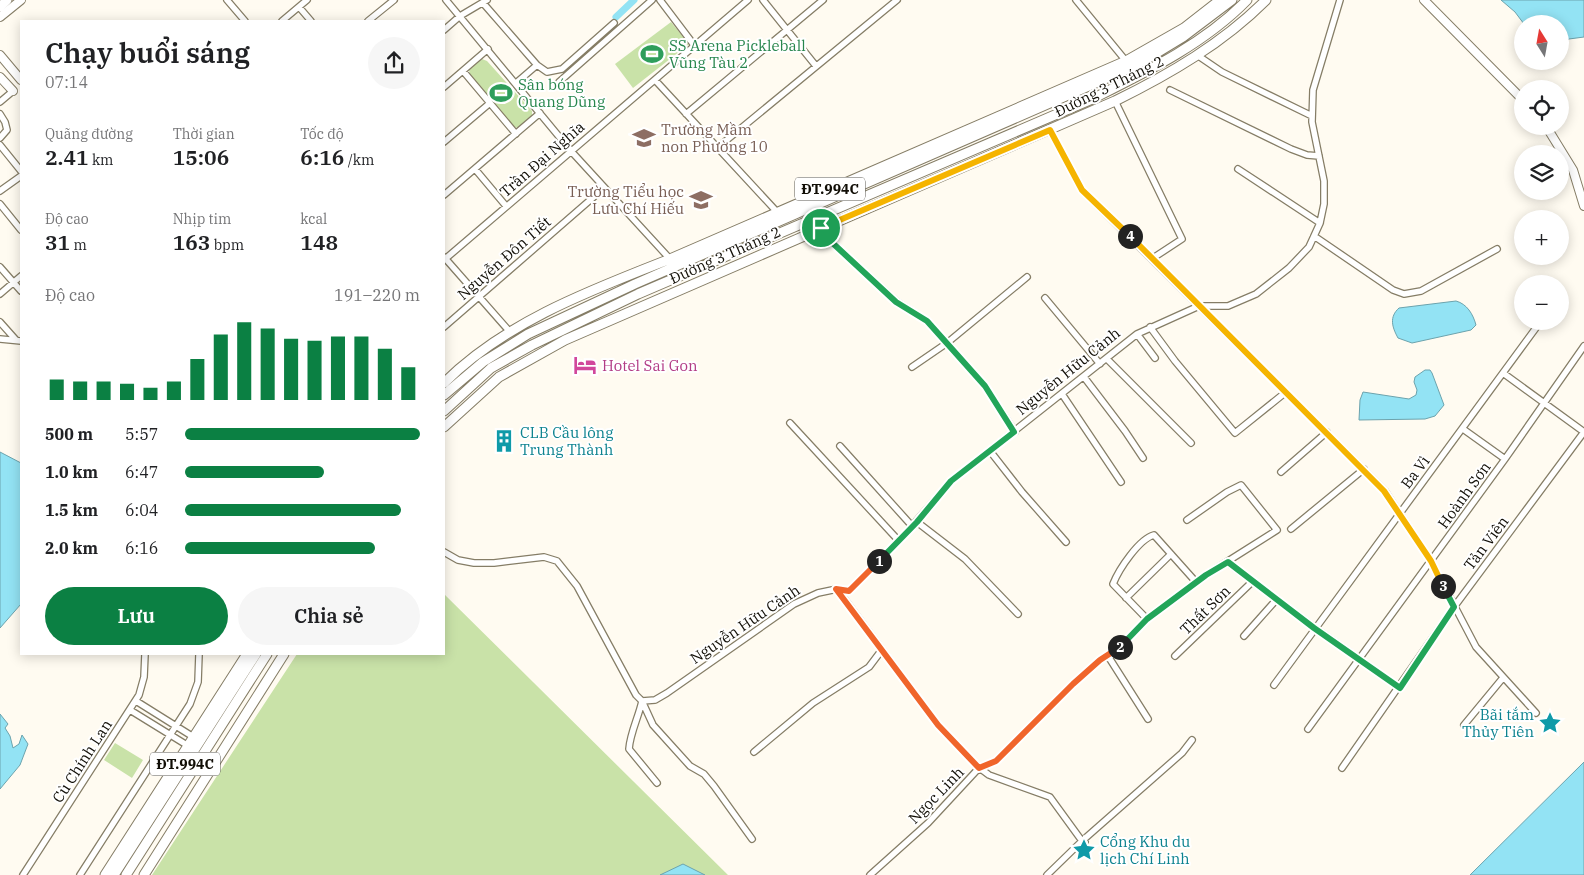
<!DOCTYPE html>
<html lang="vi">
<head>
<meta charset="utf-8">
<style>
  body { margin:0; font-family:"IBM Plex Serif",serif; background:#f6f6f6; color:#202124; height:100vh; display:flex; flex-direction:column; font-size:19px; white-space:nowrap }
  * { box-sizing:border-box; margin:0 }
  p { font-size:16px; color:#757577 }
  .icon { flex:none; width:28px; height:28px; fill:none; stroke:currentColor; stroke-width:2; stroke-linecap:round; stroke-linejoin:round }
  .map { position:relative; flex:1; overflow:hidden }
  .drawer { position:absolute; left:20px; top:20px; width:425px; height:635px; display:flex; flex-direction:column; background:#fff; border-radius:0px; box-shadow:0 2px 12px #0003 }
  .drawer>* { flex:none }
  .needle { width:32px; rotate:349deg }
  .buttons { position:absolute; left:1514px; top:15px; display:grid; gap:10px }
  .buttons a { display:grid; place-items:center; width:55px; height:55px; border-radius:50%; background:#fff; box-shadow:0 2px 12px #0003; font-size:25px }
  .pin { position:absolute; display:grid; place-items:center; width:42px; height:42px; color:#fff; margin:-21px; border:2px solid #fff; border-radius:50%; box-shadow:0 1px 5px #0007 }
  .km { position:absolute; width:25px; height:25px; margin:-12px; border-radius:50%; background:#222; color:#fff; font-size:14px; line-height:25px; text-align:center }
  .round { display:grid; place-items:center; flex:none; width:52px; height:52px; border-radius:26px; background:#f6f6f6 }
  .headline { display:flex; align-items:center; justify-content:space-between; height:85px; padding:0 25px }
  h1 { font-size:28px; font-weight:600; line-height:38px }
  .stats { display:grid; grid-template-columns:repeat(3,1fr); gap:8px; height:85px; padding:5px 25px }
  .stats div { display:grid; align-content:center }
  .stats b { font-size:21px; font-weight:600 }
  .stats small { font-size:14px; font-weight:400 }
  .stats p { font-size:14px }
  .chart { height:140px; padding:10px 25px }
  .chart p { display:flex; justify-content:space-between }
  .chart svg { width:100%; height:90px; margin-top:5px; stroke:#0b8043; stroke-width:6 }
  .primary-button { display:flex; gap:10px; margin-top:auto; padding:10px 25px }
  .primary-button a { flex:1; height:58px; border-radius:30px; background:#0b8043; color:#fff; font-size:20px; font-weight:600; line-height:58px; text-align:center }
  .primary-button a+a { background:#f6f6f6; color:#202124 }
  ul { padding:0 25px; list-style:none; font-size:16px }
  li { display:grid; grid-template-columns:80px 60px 1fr; align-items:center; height:38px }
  li i { height:12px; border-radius:6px; background:#0b8043 }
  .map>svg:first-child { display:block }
</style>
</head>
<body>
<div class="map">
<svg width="1584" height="875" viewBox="0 0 1584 875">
  <rect width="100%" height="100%" fill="#fffbf1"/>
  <path fill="#c9e2a8" d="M671,22L689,44L633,88L615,64Z
    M482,59L487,61L532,111V117L519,128L514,127L470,75L469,70Z
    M444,594L728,875H152L297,654H444Z
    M115,743L143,760L132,778L104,760Z"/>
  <path fill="#93e3f4" stroke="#6ca3ad" d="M1501,0H1584V37L1569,39L1560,46V24H1524L1515,12Z
    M1456,301C1467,304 1473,314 1476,325L1471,330L1412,343L1398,338C1392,327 1389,317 1399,308Z
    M1425,370H1430L1432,373L1444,405L1435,416L1425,419L1359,420L1360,400L1363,392L1409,399L1416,395L1417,390L1414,382L1415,377Z
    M0,452L21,463V604L0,628Z
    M0,714L8,724L5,728L10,736L13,748L19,744L22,735L28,744L20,765L0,789Z
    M1584,762V875H1470Z
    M683,864L705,875H660Z"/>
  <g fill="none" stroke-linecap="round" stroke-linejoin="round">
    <path stroke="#93e3f4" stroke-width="7" d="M616,17L634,0"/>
    <defs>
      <path id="street" d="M227,0L245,21
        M446,0L571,151L670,259
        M660,0L694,45
        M763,0L816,66
        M1076,0L1126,61
        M483,3L537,65L547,72L562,69L614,23
        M299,7L311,21
        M282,21L307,0
        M368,21L394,0
        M444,30L460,16L487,0
        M1197,55L1222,72L1312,116
        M463,71L516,134
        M655,80L778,213
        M559,82L652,0
        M516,83L537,65
        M444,87L488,49
        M1170,90L1291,149L1307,155L1319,156
        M1115,101L1182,239L1153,258
        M0,102L13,91
        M0,114L5,122L7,130L0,138
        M686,114L823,0
        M1050,130L1082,190L1385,491L1431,561L1476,647L1536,713
        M444,142L490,103
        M0,145L21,171
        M717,148L897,0
        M475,169L506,206
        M1238,169L1320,223
        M0,191L21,176
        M444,195L540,113
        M0,204L21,230
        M821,228L825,236L897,302L927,321L985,386L1015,432
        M1314,236L1393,290L1404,294L1421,291L1497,249
        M444,257L510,332
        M444,260L748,0
        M0,267L21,291
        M0,294L21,276
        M1560,296V295
        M1045,298L1100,364
        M0,322L16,340
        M444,327L604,188
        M1150,327L1175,361L1235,433L1286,392
        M1137,334L1155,358
        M0,339L21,341
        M1107,359L1191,443
        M912,367L947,343L1027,277
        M1503,373L1584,432
        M1084,377L1125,431L1143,458
        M1062,394L1121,482
        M790,423L899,541
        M1463,429L1505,459
        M840,446L912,526
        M990,451L1022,492L1066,542
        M1281,472L1327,432
        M917,522L965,559L1018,614
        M1291,529L1364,469
        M444,552L458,560L474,563H494L544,557L557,561L577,586L636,695L642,701L655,700L667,693L794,604L818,593L837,589L849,591L899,541L951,481L1137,334L1199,306H1228L1256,294L1289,268L1309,247L1320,223L1324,204V181L1312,122L1313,90L1340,0
        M1227,562L1315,628L1400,688
        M837,589L938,725L977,766L989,775L1050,797L1082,841L1085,842
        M1126,598L1171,554
        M1147,619L1113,584C1119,569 1139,539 1154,535L1196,582
        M1244,636L1277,599
        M1108,656L1148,719
        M1175,656L1252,582
        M1274,685L1541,321
        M136,701L195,738
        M130,710L190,747
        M1464,725L1502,679
        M1308,729L1505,459L1584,346
        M754,752L813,703L869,667L881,651
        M1342,768L1454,607L1584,432
        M657,783L629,749C630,733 639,716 642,701L653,725L690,766L704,774L714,786L752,839
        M23,875L139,695L144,677L145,654
        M80,875L190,704L198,682L199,654
        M870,875L928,823L979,768L996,761L1073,684L1100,660L1115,652L1147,619L1206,575L1277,530L1241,485L1227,492L1187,520
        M1047,875L1082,841L1182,753L1192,740"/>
      <path id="secondary" d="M1424,0L1522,99
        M0,17L21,0
        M0,55L21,80
        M0,77L13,91
        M1546,126L1573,170L1584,206"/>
      <path id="primary" d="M0,7L7,0
        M444,383C505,322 591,290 670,259L1126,61L1184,28L1220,0
        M444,395L483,362L528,334L635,284L1137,65L1183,37L1232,0
        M444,411L491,368L532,345L638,294L1092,99C1146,72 1204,44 1247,0
        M444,427L499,377L565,340L1115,101C1170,74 1223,43 1266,0
        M105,875L247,654
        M114,875L256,654
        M126,875L267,654
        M144,875L284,654"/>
    </defs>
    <use href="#street" stroke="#857d66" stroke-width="8"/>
    <use href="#secondary" stroke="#857d66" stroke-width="10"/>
    <use href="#primary" stroke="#857d66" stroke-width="11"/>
    <use href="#street" stroke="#fff" stroke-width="5.5"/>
    <use href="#secondary" stroke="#fff" stroke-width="8"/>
    <use href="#primary" stroke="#fff" stroke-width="9"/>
  </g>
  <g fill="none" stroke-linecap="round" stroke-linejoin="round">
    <defs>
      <path id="split-1" d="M821,228L825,236L896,302L927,321L985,386L1014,432L951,481L917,522L879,561"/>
      <path id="split-2" d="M879,561L849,591L836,589L938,725L979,768L996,761L1073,684L1100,660L1120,647"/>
      <path id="split-3" d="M1120,647L1147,619L1206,575L1228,562L1314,628L1400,688L1454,607L1443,586"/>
      <path id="split-4" d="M1130,236L1384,491L1431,561L1443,586"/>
      <path id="split-5" d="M821,228L1050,130L1082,190L1130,236"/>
    </defs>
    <use href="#split-1" stroke="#fff" stroke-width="10"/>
    <use href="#split-2" stroke="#fff" stroke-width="10"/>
    <use href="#split-3" stroke="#fff" stroke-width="10"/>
    <use href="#split-4" stroke="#fff" stroke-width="10"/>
    <use href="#split-5" stroke="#fff" stroke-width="10"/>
    <use href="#split-1" stroke="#22a559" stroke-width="6"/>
    <use href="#split-2" stroke="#f0652b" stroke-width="6"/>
    <use href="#split-3" stroke="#22a559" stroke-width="6"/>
    <use href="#split-4" stroke="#f5b400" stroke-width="6"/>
    <use href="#split-5" stroke="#f5b400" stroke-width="6"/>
  </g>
  <defs>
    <symbol id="stadium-bare" viewBox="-9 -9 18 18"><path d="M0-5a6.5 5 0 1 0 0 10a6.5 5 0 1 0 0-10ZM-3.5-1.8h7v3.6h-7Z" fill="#2e9e5b" stroke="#fff" stroke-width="2.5" paint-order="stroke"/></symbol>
    <symbol id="school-bare" viewBox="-9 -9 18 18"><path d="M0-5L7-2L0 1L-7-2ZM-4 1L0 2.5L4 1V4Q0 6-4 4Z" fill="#8d6e63" stroke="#fff" stroke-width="2.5" paint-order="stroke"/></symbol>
    <symbol id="hotel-bare" viewBox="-9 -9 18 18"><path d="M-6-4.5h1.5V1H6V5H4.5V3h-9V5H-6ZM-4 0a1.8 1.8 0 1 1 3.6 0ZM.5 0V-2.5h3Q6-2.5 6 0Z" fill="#d1479c" stroke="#fff" stroke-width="2.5" paint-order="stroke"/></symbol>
    <symbol id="building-bare" viewBox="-9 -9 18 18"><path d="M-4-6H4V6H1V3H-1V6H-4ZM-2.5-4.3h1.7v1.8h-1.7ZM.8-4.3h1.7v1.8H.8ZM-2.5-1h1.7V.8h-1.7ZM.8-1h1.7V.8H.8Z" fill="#0f9aa8" stroke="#fff" stroke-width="2.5" paint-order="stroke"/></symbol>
    <symbol id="sight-bare" viewBox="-9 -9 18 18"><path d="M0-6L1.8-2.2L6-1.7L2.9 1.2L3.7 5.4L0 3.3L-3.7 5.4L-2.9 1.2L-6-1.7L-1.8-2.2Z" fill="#0f9aa8" stroke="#fff" stroke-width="2.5" paint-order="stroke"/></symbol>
  </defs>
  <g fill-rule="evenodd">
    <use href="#stadium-bare" x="636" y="38" width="32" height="32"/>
    <use href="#stadium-bare" x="485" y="77" width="32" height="32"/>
    <use href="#school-bare" x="628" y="122" width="32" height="32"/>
    <use href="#school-bare" x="685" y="184" width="32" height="32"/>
    <use href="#hotel-bare" x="569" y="349" width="32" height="32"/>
    <use href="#building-bare" x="488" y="425" width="32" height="32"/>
    <use href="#sight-bare" x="1534" y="707" width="32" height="32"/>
    <use href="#sight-bare" x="1068" y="834" width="32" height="32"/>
  </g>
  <g text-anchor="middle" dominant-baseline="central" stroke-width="4" stroke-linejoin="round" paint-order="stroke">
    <g fill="#fff" stroke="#585651" stroke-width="1">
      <rect x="795" y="177.5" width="70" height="23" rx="4"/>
      <rect x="150" y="752.5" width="70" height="23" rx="4"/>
    </g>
    <g font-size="14" font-weight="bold" fill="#110e06">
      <text x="830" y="189">ĐT.994C</text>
      <text x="185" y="764">ĐT.994C</text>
    </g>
    <g font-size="15" fill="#27864d" stroke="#fff" text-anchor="start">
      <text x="669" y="45">SS Arena Pickleball<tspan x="669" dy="17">Vũng Tàu 2</tspan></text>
      <text x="518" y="84">Sân bóng<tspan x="518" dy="17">Quang Dũng</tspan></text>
    </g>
    <g font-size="15" fill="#110e06" stroke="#fff">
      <text transform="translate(1109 86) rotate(-26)">Đường 3 Tháng 2</text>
      <text transform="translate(542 159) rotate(-41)">Trần Đại Nghĩa</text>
      <text transform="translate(725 255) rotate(-24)">Đường 3 Tháng 2</text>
      <text transform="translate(504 258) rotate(-41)">Nguyễn Đôn Tiết</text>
      <text transform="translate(1068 371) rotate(-39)">Nguyễn Hữu Cảnh</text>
      <text transform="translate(1415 472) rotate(-53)">Ba Vì</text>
      <text transform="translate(1464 495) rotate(-54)">Hoành Sơn</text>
      <text transform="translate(1486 543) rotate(-53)">Tản Viên</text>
      <text transform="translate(1205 610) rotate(-44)">Thất Sơn</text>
      <text transform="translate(745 624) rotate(-34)">Nguyễn Hữu Cảnh</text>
      <text transform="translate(82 761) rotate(-57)">Cù Chính Lan</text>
      <text transform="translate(936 795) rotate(-46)">Ngọc Linh</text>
    </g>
    <g font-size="15" fill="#785e54" stroke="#fff" text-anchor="start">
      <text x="661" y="129">Trường Mầm<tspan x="661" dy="17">non Phường 10</tspan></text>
      <text x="684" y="191" text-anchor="end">Trường Tiểu học<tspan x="684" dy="17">Lưu Chí Hiếu</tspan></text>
    </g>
    <g font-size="15" fill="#b23c85" stroke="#fff" text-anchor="start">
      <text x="602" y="365">Hotel Sai Gon</text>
    </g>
    <g font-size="15" fill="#0d838f" stroke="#fff" text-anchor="start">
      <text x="520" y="432">CLB Cầu lông<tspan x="520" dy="17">Trung Thành</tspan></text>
      <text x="1534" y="714" text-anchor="end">Bãi tắm<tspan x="1534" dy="17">Thủy Tiên</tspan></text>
      <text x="1100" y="841">Cổng Khu du<tspan x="1100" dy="17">lịch Chí Linh</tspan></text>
    </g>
  </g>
</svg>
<div class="buttons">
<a><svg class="needle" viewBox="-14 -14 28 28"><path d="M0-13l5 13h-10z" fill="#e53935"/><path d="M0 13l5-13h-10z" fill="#757577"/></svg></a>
<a><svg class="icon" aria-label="locate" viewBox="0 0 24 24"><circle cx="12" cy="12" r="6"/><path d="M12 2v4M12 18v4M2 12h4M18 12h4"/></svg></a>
<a><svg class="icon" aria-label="layers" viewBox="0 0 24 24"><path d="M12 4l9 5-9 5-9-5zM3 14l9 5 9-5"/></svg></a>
<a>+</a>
<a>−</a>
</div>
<div class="pin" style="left:821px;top:228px;background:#1e9e55"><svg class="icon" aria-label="arrive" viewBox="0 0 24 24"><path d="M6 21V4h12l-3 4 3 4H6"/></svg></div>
<b class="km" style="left:879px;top:561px">1</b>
<b class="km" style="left:1120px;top:647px">2</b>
<b class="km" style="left:1443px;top:586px">3</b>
<b class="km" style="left:1130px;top:236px">4</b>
<section class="drawer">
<div class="headline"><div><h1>Chạy buổi sáng</h1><p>07:14</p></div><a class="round"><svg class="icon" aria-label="share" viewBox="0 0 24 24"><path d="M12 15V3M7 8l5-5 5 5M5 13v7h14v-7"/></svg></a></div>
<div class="stats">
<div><p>Quãng đường</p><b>2.41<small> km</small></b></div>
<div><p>Thời gian</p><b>15:06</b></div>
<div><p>Tốc độ</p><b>6:16<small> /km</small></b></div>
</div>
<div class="stats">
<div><p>Độ cao</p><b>31<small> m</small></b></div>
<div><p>Nhịp tim</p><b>163<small> bpm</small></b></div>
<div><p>kcal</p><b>148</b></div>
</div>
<div class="chart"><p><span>Độ cao</span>191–220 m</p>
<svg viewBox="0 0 160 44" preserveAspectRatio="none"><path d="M5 44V34M15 44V35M25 44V35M35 44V36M45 44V38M55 44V35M65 44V24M75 44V12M85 44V6M95 44V9M105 44V14M115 44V15M125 44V13M135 44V13M145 44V19M155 44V28"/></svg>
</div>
<ul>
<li><b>500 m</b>5:57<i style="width:100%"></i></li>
<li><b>1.0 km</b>6:47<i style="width:59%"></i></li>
<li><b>1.5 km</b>6:04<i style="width:92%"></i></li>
<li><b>2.0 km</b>6:16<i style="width:81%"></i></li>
</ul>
<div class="primary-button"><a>Lưu</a><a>Chia sẻ</a></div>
</section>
</div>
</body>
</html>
